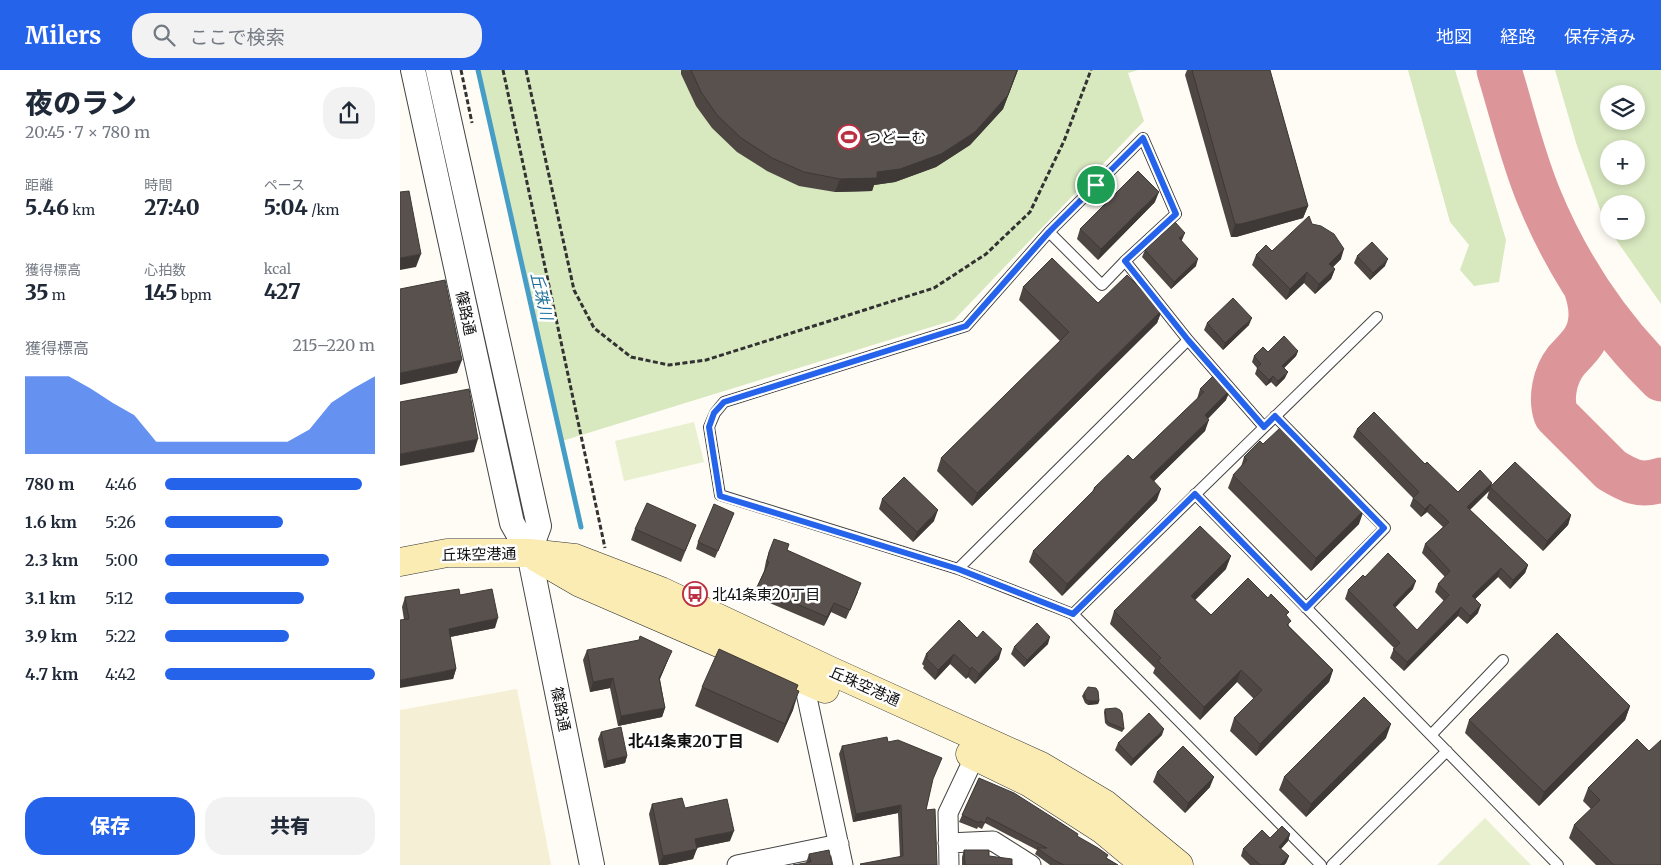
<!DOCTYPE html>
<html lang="ja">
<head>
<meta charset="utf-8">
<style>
  body { margin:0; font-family:Merriweather,"Noto Sans JP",serif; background:#f2f2f3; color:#1f2937; height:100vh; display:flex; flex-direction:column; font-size:19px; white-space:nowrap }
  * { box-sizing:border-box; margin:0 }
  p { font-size:16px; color:#747a83 }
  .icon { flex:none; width:28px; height:28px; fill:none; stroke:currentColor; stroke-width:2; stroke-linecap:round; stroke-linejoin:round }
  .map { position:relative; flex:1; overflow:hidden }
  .details { display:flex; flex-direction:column; background:#fff; width:400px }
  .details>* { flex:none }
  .buttons { position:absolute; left:1200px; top:15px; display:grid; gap:10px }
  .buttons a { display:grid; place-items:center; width:45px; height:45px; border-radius:50%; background:#fff; box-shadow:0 2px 8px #0003; font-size:25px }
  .pin { position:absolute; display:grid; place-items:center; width:42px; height:42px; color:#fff; margin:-21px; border:2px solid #fff; border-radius:50%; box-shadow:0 1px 5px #0007 }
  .round { display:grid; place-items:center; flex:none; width:52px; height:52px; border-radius:20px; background:#f2f2f3 }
  .head { display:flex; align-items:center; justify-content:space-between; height:85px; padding:0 25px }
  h1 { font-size:28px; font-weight:800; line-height:38px }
  .figures { display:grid; grid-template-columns:repeat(3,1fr); gap:8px; height:85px; padding:5px 25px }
  .figures div { display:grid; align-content:center }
  .figures b { font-size:21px; font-weight:800 }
  .figures small { font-size:14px; font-weight:400 }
  .figures p { font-size:14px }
  .chart { height:140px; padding:10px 25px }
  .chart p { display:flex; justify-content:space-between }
  .chart svg { width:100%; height:90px; margin-top:5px; fill:#2563eb; opacity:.7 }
  .cta { display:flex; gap:10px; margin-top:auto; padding:10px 25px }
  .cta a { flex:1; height:58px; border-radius:20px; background:#2563eb; color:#fff; font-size:20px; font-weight:800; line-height:58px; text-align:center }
  .cta a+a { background:#f2f2f3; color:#1f2937 }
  ul { padding:0 25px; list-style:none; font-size:16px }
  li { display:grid; grid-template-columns:80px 60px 1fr; align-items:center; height:38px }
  li i { height:12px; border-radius:6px; background:#2563eb }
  header { display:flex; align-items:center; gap:30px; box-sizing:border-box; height:70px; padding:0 25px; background:#2563eb; color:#fff }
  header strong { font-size:24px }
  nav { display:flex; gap:28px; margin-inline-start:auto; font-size:18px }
  .search { width:350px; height:45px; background:#f2f2f3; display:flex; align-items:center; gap:12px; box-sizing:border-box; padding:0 18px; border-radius:20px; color:#747a83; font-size:19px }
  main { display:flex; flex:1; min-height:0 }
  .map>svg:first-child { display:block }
</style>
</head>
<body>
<header>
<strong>Milers</strong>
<div class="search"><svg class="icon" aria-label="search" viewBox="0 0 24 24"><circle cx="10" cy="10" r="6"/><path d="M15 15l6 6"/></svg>ここで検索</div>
<nav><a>地図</a><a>経路</a><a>保存済み</a></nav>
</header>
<main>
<section class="details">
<div class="head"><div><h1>夜のラン</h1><p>20:45 · 7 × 780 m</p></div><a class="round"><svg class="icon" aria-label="share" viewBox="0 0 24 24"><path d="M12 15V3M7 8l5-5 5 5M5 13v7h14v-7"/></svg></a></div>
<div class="figures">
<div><p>距離</p><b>5.46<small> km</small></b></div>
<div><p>時間</p><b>27:40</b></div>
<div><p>ペース</p><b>5:04<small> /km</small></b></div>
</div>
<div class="figures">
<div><p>獲得標高</p><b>35<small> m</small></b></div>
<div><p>心拍数</p><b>145<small> bpm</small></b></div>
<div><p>kcal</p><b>427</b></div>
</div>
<div class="chart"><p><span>獲得標高</span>215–220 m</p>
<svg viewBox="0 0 160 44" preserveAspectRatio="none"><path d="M0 44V6L10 6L20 6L30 12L40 19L50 25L60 38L70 38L80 38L90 38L100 38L110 38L120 38L130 32L140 19L150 12L160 6V44z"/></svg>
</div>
<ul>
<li><b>780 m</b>4:46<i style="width:94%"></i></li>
<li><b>1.6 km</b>5:26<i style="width:56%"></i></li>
<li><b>2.3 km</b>5:00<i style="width:78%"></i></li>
<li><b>3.1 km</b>5:12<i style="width:66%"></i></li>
<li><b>3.9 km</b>5:22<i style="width:59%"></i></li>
<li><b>4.7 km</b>4:42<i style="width:100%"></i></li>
</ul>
<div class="cta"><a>保存</a><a>共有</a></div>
</section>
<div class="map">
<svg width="1261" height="795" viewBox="0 0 1261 795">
  <rect width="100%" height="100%" fill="#fefcf4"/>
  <path fill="#f4efd5" d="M117,619L151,795H0V640Z"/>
  <path fill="#d8e8bf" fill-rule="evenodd" d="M78,0H738L728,3L744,51L554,250L162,371Z
    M1008,0H1055L1106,170L1099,212L1074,216L1060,200L1069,175L1050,152Z
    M1155,0H1261V234L1210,161H1236V134H1209V159L1205,153L1177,76ZM1209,24H1236V51H1209ZM1209,79H1236V106H1209Z"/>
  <path fill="#e8f0d0" d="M294,352L304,392L224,411L215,371Z
    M1085,748L1131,795H1037Z"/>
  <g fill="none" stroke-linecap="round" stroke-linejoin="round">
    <path stroke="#469ec6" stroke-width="5" d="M78,0L181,457"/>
    <path stroke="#dc969a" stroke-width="45" d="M1099,0C1112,42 1122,86 1139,127C1167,195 1209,258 1261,309
      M1186,218C1192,235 1194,254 1184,270C1179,278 1172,284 1166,291C1155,305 1150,328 1156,345L1211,400C1229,411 1240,417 1261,410"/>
    <defs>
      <path id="service" d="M649,162L702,215L725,191L788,270
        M875,346L985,458L906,538
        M795,424L1158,795
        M558,499L320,425L309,357L315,343L324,332L566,256L649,162L743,68L776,144L725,191
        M673,544L558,499L788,270L864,357
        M1031,665L1103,590
        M921,795L673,544L977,247
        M932,795L1047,681"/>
      <path id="minor" d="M407,603L403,609L443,795
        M548,773L593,771L631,795
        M337,795L439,774
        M549,795L548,743L575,686"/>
      <path id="tertiary" d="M13,0L112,453L129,483L192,795
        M38,0L139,456L129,483"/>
      <path id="secondary" d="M137,488L180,513L425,619
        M0,492L47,483H129L175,488L261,521L431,601L641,696L705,734L779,795
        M570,684L630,713L703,760L745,795"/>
    </defs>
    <use href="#service" stroke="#434343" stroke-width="12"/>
    <use href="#minor" stroke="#434343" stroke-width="21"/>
    <use href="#tertiary" stroke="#434343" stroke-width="26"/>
    <use href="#secondary" stroke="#323232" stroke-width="29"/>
    <path stroke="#323232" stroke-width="3" stroke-dasharray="5 2.5" stroke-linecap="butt" d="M61,0L72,53
      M103,0L205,478
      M126,0L174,220L194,258L231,287L269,295L306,290L534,218L586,184L630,142L664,71L691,0"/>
    <use href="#service" stroke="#fff" stroke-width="10"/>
    <use href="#minor" stroke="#fff" stroke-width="19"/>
    <use href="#tertiary" stroke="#fff" stroke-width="24"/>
    <use href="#secondary" stroke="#faecb3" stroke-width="28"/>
  </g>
  <path fill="#4d4642" d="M281,0H618L603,39L570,75L536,97L495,112L474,115L472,121L435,122L399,116L367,101L337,82L312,58L296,36L281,4Z
    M787,0H870L908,136L903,148L836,167H831L785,5Z
    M755,132L698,190L677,169L680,159Z
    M912,154L941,189L933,197L935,199L931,209L915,224L904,213L886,230L852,195L856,185L872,181Z
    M782,170L781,171L796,196L771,219L742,187L745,180Z
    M957,186L985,196L970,210L954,193Z
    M623,217L698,233L762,240L757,253L572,436L537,401L541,388L660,271L619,230Z
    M807,253L849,255L823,280L804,260Z
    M898,281L896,286L884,298L885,308L876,317L871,312L866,316L855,304L857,298L852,292L854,286L868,282Z
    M800,319L826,330L808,349L805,361L754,411L757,430L662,526L629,492L633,481L692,422L694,418L733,390L797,329Z
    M957,359L1025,394L1058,422L1092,413L1091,417L1171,445L1168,455L1143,481L1087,428L1089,421L1070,440L1128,495L1125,503L1110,519L1098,507L1075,529L1078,543L1067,554L1058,546L1004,601L990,588L994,578L945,529L948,520L965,507L1013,519L995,538L1017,560L1044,531L1035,522L1038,514L1045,507L1022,483L1025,474L1043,457L1027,442L1021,447L1010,436L1013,428L953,367Z
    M844,387L959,454L911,501L828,418L833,405L841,397Z
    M482,429L534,451L513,472L479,439Z
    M334,443L315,488L296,479L298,472Z
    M235,459L292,465L281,492L231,470Z
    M387,480L458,522L446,549L431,542L424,556L353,526L364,501L366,491L369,482Z
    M826,499L795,530L811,545L887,547L889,556L933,600L929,612L856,686L830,661L834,648L854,629L837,612L800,650L753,603L755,598L710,554L714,541Z
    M60,525L95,558L50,567L56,599L53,609L4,550L2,537L5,527Z
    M559,550L599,589L575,614L568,607L566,609L550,594L535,610L523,598L524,596L522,594L526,584Z
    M648,574L624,597L611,584L614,577Z
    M187,580L268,590L260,609L265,638L262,647L218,656L210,618L190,622L183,590Z
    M302,617L396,620L393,640L378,673L295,636Z
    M684,623L699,631L698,634L688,635L685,633L682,626Z
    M1230,636L1225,650L1139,736L1065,663L1069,650Z
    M705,639L724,659L722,662L708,656L705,653L704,642Z
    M201,662L227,686L225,693L204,698L198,669Z
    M762,665L731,696L715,680L718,673Z
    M986,668L906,747L879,720L884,707Z
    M488,672L532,711L526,740L537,795H460V794L500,787L498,743L453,752L439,684L442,676Z
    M1249,681L1261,795H1196L1169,768L1174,755L1191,739L1183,731L1188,718Z
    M757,702L810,717L785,743L753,712Z
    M579,708L677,766L707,788L718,795H650L635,784L637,780L585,753L582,759L578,757L577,759L559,752Z
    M252,734L285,738L330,771L296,778L293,789L265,795H259L249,744Z
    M890,764L888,771L881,779L889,786L886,793L884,795H850L841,786L843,779L870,768Z
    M564,780L589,786L612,795H562V787Z
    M409,784L432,795L406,793Z"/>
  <path fill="#3e3936" d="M618,0L603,39L570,75L536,97L495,112L474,115L472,121L435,122L440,109L477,102Z
    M759,122L755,132L698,190L701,179Z
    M908,136L903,148L836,167H831L835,154Z
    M785,163L782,170L776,175L779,168Z
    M944,179L941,189L926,204L929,194Z
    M21,184L16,197L0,200V188Z
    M798,189L796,196L771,219L774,212Z
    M988,189L985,196L970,210L973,203Z
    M935,199L931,209L915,224L919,214Z
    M907,202L904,213L886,230L890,219Z
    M762,240L757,253L572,436L577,423Z
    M852,248L849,255L823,280L825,273Z
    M898,281L896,286L880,302L882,296Z
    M62,290L57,303L0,315V303Z
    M888,302L885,308L876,317L878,311Z
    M873,306L871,312L866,316L869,310Z
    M831,319L826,330L800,356L805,345Z
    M809,350L805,361L746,419L750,407Z
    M78,369L74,382L0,396V384Z
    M1092,413L1089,421L1064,445L1067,437Z
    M761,419L757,430L662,526L667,514Z
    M1030,434L1027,442L1021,447L1025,439Z
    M538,440L534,451L513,472L517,462Z
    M964,440L959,454L911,501L916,488Z
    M1171,445L1168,455L1143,481L1147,471Z
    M831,486L826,499L787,538L791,526Z
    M1128,495L1125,503L1110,519L1113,510Z
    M1101,498L1098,507L1069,535L1072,526Z
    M1016,511L1013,519L989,543L993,535Z
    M434,533L431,542L424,556L427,547Z
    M1081,535L1078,543L1067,554L1070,546Z
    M1061,537L1058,546L1004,601L1007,592Z
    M98,548L95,558L45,568L49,559Z
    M650,567L648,574L624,597L627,590Z
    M602,579L599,589L575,614L579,604Z
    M272,581L268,590L256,618L259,608Z
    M554,584L550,594L535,610L538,600Z
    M572,597L568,607L566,609L570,599Z
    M56,599L53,609L0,618V610Z
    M841,600L837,612L800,650L804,637Z
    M933,600L929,612L856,686L860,674Z
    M213,608L210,618L190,622L193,612Z
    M399,621L393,640L378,673L385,654Z
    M690,631H699L698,634L688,635Z
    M1230,636L1225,650L1139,736L1144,722Z
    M265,638L262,647L218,656L221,646Z
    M991,654L986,668L906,747L911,734Z
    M764,659L762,665L731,696L733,689Z
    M227,686L225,693L204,698L207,691Z
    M814,707L810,717L785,743L788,733Z
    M501,735L498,743L453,752L456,744Z
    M334,761L330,771L291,779L295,769Z
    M890,764L888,771L876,784L879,777Z
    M297,779L293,789L265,795H259L263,786Z
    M889,786L886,793L884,795H880Z"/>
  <path fill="#59514d" stroke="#3e3936" d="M291,0H617L608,25L575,62L541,84L500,99L477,102V108L440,109L404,102L372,88L341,68L317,45L301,22Z
    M792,0H870L908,136L841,154H835Z
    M738,101L759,122L701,179L680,159Z
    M9,121L21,184L0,188V122Z
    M909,146L912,154L921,156L934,164L944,179L929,194L935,199L919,214L907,202L890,219L856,185L866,175L872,181Z
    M775,152L785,163L779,168L798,189L774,212L745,180Z
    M972,172L988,189L973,203L957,186Z
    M652,188L698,233L727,205L762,240L577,423L541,388L669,262L623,217Z
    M45,210L62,290L0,303V219Z
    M833,228L852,248L825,273L807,253Z
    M884,266L898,281L882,296L888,302L878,311L873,306L869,310L857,298L861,294L854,286L863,277L868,282Z
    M815,304L831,319L805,345L809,350L750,407L761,419L667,514L633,481L695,419L694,418L728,385L733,390L804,322L800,319Z
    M69,319L78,369L0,384V332Z
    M974,342L1025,394L1027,392L1058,422L1080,400L1092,413L1067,437L1128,495L1113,510L1101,498L1072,526L1081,535L1070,546L1061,537L1007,592L993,579L1000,573L948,520L963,505L965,507L988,483L1016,511L993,535L1017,560L1049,525L1038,514L1050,501L1025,474L1049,452L1030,434L1025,439L1013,428L1019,422L957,359Z
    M881,357L964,440L916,488L833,405L847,390L844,387L860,371L863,374Z
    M1115,392L1171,445L1147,471L1090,417Z
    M504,407L538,440L517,462L482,429Z
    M247,433L296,455L285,481L235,459Z
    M314,434L334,443L318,481L298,472Z
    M800,456L831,486L791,526L811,545L848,508L868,528L871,524L889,542L886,545L891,551L887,555L933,600L860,674L834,648L862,620L841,600L804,637L758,591L761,588L714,541Z
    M374,469L389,474L387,480L461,513L450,540L434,533L427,547L357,517L369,492L367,491L369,482Z
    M59,519L60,525L92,519L98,548L49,559L56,599L0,610V550L9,549L5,527Z
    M559,550L577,568L583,561L602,579L579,604L572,597L570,599L554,584L538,600L526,588L528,586L526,584Z
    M637,553L650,567L627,590L614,577Z
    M1157,563L1230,636L1144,722L1069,650Z
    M240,566L272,581L259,608L265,638L221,646L213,608L193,612L187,580L239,570Z
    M319,579L398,615L396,620L399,621L385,654L302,617Z
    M688,617L696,618L698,621L699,631H690L686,630L684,623Z
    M964,627L991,654L911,734L884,707Z
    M716,638L720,640L722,643L724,659L709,653L706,649L705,639Z
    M749,643L764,659L733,689L718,673Z
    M221,657L227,686L207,691L201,662Z
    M487,667L488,672L498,670L542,688L533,709L526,740L535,739L537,795H461L460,794L503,786L501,735L456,744L442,676Z
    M1237,669L1249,681L1261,670V795H1214L1174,755L1200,730L1188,718Z
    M783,676L814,707L788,733L757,702Z
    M579,708L614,723L655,749L678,764L677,766L698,778L708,785L706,788L718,795H664L654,790L637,778H647L587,747L585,753L580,751L579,753L562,745Z
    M282,728L285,738L327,729L334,761L295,769L297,779L263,786L252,734Z
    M882,756L890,764L879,777L889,786L880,795H860L843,779L862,760L870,768Z
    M429,780L432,795H393L411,792L409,784Z
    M564,780H589V786L612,789V795H565Z"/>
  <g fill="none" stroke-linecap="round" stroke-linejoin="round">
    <defs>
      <path id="route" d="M743,68L776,144L725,191L788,270L864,357L875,346L984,458L906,538L795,424L673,544L558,499L320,426L309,357L314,343L324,332L566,256L649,162Z"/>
    </defs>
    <use href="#route" stroke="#fff" stroke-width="10"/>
    <use href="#route" stroke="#2563eb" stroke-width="6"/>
  </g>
  <defs>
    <symbol id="stadium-ring" viewBox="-11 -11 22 22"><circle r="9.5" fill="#fff" stroke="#ba2f41" stroke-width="1.5"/><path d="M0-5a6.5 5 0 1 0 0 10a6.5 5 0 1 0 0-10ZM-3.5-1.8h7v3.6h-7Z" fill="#ba2f41"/></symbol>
    <symbol id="bus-ring" viewBox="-11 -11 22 22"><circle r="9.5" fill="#fff" stroke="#ba2f41" stroke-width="1.5"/><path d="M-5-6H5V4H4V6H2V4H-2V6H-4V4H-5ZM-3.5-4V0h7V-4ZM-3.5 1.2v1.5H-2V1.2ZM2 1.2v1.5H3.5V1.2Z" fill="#ba2f41"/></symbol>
  </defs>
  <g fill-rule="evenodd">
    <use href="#stadium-ring" x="435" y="53" width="28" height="28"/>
    <use href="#bus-ring" x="281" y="510" width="28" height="28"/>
  </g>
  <g text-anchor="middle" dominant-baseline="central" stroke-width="5" stroke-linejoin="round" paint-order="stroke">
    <g font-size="15" fill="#101010" stroke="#fff" text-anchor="start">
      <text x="466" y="67">つどーむ</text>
      <text x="312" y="524">北41条東20丁目</text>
    </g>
    <g font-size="15" fill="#101010" stroke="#fff">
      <text transform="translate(66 243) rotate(78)">篠路通</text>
      <text transform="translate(79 484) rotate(-1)">丘珠空港通</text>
      <text transform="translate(465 616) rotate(24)">丘珠空港通</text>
      <text transform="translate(161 639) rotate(79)">篠路通</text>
    </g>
    <g font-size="16" font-style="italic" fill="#1f719d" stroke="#fff">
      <text transform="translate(142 226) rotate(77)">丘珠川</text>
    </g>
    <g font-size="16" font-weight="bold" fill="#101010" stroke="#fff">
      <text x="286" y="671">北41条東20丁目</text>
    </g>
  </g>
</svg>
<div class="buttons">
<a><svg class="icon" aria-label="layers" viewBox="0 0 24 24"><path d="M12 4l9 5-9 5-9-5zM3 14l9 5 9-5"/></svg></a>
<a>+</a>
<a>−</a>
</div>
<div class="pin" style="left:696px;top:115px;background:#1e9e55"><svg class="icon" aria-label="arrive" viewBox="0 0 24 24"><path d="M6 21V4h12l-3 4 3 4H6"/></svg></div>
</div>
</main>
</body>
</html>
